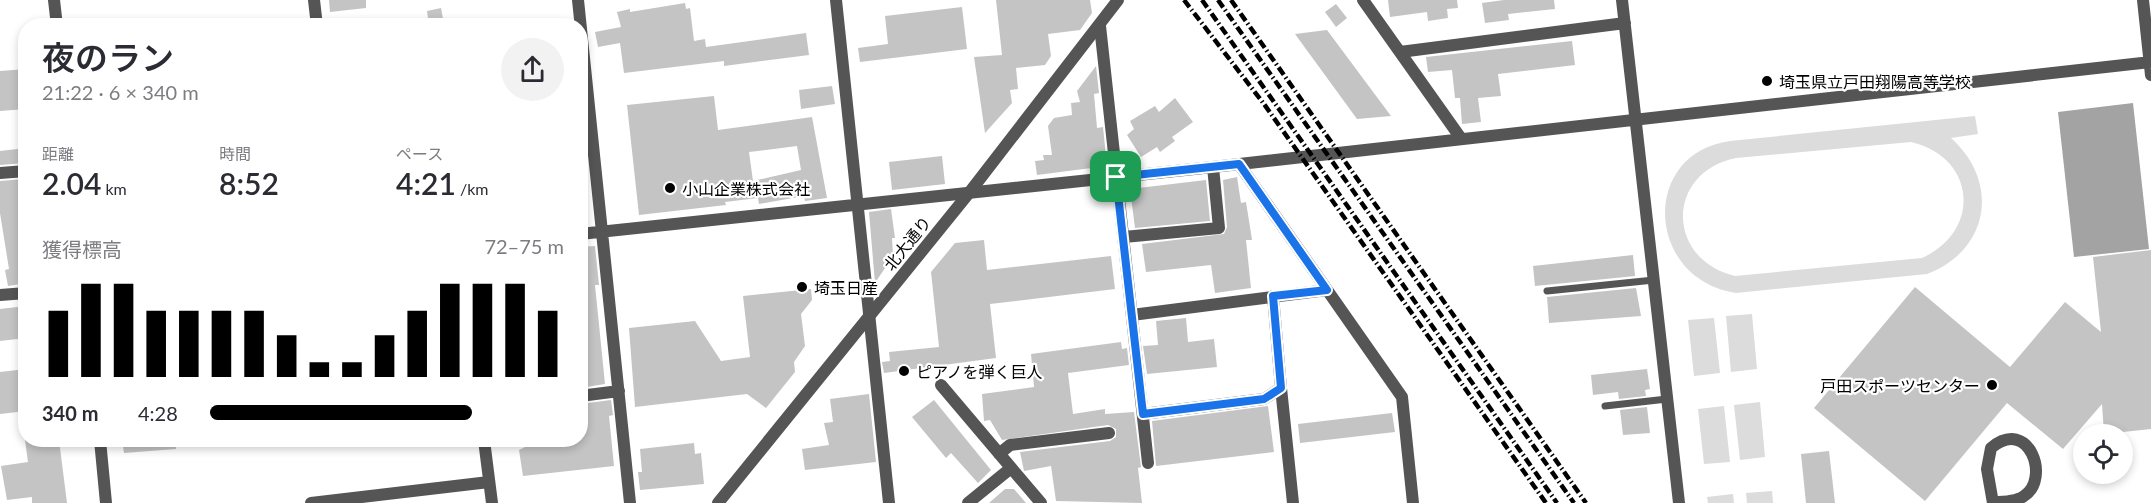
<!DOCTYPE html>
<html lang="ja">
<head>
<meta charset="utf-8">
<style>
  body { margin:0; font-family:Lato,"Noto Sans JP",sans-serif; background:#f2f2f3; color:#2b2b33; height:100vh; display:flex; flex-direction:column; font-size:22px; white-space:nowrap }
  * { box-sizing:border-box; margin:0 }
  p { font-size:20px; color:#7c7c81 }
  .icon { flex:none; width:33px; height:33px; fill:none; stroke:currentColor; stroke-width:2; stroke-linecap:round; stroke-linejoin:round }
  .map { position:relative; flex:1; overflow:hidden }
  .drawer { position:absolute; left:18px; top:18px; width:570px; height:429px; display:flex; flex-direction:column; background:#fff; border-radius:24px; box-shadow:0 3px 9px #0003 }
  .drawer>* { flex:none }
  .fabs { position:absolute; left:2073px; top:424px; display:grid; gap:12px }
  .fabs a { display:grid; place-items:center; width:60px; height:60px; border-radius:50%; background:#fff; box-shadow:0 3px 9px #0003; font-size:30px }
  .pin { position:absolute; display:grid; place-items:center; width:51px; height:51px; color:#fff; margin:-26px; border-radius:12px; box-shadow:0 3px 9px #0006 }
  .round { display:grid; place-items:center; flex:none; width:63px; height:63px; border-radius:32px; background:#f2f2f3 }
  .overview { display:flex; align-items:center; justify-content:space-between; height:102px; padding:0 24px }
  h1 { font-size:33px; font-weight:600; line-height:45px }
  .stats { display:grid; grid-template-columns:repeat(3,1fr); gap:9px; height:102px; padding:6px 24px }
  .stats div { display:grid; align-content:center }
  .stats b { font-size:30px; font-weight:600 }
  .stats small { font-size:16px; font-weight:400 }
  .stats p { font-size:16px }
  .chart { height:168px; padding:12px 24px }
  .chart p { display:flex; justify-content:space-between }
  .chart svg { width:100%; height:108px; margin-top:6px; stroke:#000; stroke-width:6 }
  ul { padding:0 24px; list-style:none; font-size:20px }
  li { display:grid; grid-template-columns:96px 72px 1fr; align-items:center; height:45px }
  li i { height:15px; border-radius:8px; background:#000 }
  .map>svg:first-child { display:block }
</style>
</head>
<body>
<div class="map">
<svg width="2151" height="503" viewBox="0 0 2151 503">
  <rect width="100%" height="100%" fill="#fff"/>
  <path fill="#dcdcdc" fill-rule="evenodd" d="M1975,116L1978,134L1951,138C2000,182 1990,250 1927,274L1736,293C1645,279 1640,153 1730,141ZM1911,142C1976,157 1982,231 1922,258L1735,276C1665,259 1666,172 1736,158Z
    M1752,314L1757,369L1731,372L1726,316Z
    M1714,318L1720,373L1694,376L1688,320Z
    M1760,402L1765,457L1740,460L1734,405Z
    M1724,406L1730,462L1704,464L1698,409Z
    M1772,491L1773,503H1747L1746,493Z
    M1733,494L1734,503H1708L1707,497Z"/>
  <path fill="#a3a3a3" d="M2133,103L2149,249L2074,257L2058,112Z"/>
  <path fill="#c4c4c4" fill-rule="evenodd" d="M329,0H366V8L330,12Z
    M996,0H1090L1092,13L1080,30L1048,34L1051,56L1045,65L1016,68L1018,89L1010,90L1012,103L985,133L974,57L1002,55Z
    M1388,0H1457L1458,8L1447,9L1448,18L1428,21L1427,12L1390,17Z
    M1504,0H1554L1555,9L1508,14L1509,20L1485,23L1482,3Z
    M685,3L686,9L690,8L694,41L705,39L706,47L806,33L809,55L724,66V61L624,73L620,43L598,47L595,32L621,27L617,12L630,9V12Z
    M1336,4L1347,18L1336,27L1325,12Z
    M962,7L967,49L860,62L858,48L888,44L885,16Z
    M441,8L444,24L429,26L427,11Z
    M1327,30L1391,116L1357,119L1295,34Z
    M1572,41L1575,65L1498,74L1501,96L1478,98L1481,122L1462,124L1460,98H1455L1452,70L1428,72L1426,57Z
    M1096,66L1099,93L1094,94L1097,128L1103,127L1107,166L1037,175L1035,161L1044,160L1043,155H1052L1048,126L1054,118L1072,115L1071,103L1080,102L1077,91Z
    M26,69V109L0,111V71Z
    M832,86L835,104L801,109L799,90Z
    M714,96L718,130L812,117L827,198L805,201L804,196L759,204L758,198L725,202L726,205L639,215L627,105ZM797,146L801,170L753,181L749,152Z
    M1175,98L1193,122L1172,137L1175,141L1160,152L1157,147L1141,157L1127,135L1134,129L1130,121L1155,106L1159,112Z
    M26,148V163L0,165V151Z
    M942,156L945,184L892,190L889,162Z
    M1237,177L1241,203L1246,202L1250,227L1252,240H1246L1251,288L1215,293L1211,265L1146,272L1142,244L1224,234L1227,227L1223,180Z
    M24,179L26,283L8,286L5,270L9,269L0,213V181Z
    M1206,180L1210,221L1135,228L1130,189Z
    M891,209L895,238H892L893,256L875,283L869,212Z
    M984,240L987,270L1111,256L1115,289L990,304L996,358L884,373L882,362L890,361L889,352L939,347L931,272L955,243Z
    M595,246L599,285H595L605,384L580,388V247Z
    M2151,250V429L2104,434L2102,404L2063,449L2007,403L1925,501L1814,408L1915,287L2010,367L2065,302L2101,332L2093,257Z
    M1633,255L1635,276L1535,286L1533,266Z
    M1636,288L1641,316L1549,323L1547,297Z
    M811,289L812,300L801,314L805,346L794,362L795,372L766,408L747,394L635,407L629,328L695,321L721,361L750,357L743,296Z
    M26,306V338L0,341V309Z
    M1186,318L1188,342L1214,339L1217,367L1147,374L1143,346L1158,345L1156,321Z
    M1121,342L1122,349L1127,348L1129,365L1068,373L1073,414L1105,409V414L1134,412L1141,467L1138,468L1142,503L1056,501L1051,466L1024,471L1020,452L1110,441L1116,437V429L1108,425L1002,440L990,420L984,421L982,394L1034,387L1031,354Z
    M26,369V411L0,414V372Z
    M1647,369L1650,389L1645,390L1646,396L1619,399L1618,392L1593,395L1591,375Z
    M869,394L876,462L805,470L802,449L829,445L824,423L833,422L830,399Z
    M611,400L613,415L609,416L614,466L523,476L519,450L527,446L526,440H580V404Z
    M934,400L991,470L978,483L951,453L946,458L912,417Z
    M1268,406L1274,452L1156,466L1152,421Z
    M1647,407L1650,433L1623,435L1620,410Z
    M1392,413L1395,432L1300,443L1298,424Z
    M25,440H59L67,503H32V497L7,500L1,466L28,462Z
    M122,440H176V449L124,453Z
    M694,443L695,454L701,453L704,484L640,490L638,472H642L640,449Z
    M1829,451L1835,503H1806L1801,454Z
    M1005,489H1014L1026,503H989Z"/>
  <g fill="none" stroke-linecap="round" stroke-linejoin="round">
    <path stroke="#555" stroke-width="7" d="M1547,291L1654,280
      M1605,406L1667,399"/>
    <path stroke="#555" stroke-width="12" d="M54,0L57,26
      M314,0L317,26
      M578,0L630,503
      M836,0L889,503
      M1363,0L1460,137
      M1622,0L1679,503
      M2143,0L2151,75
      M1100,26L1148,463
      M1400,52L1625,23
      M1239,164L1402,397L1413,503
      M0,173L26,171
      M580,234L1213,167L2151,62
      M1124,237L1219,228L1213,167
      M0,295L26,293
      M1132,315L1327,290
      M941,385L1041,503
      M1281,388L1293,503
      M580,396L619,391
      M1143,414L1264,399L1281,388L1273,296
      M100,440L106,503
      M484,440L492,503
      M999,454L1010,445L1109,433
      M1993,502C2003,502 2016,502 2024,496C2051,479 2029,416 1991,448L1987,469L1993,503
      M311,503L489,482
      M968,503L1011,468"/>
    <path stroke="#555" stroke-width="12" d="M718,503L969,193L1118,0"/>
    <path stroke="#000" stroke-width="4.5" stroke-dasharray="9 3 1.5 3" stroke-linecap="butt" d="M1184,0L1264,104L1546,503
      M1202,0L1557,503
      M1218,0L1574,503
      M1231,0L1586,503"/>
  </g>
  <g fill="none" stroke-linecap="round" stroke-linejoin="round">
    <defs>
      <path id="route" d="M1239,164L1327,290L1273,296L1281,388L1264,399L1143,414L1116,177Z"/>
    </defs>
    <use href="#route" stroke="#fff" stroke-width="12"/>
    <use href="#route" stroke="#1a73e8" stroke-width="8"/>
  </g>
  <g fill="#000" stroke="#fff" stroke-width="2">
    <circle cx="1767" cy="81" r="6"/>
    <circle cx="670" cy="188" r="6"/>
    <circle cx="802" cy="287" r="6"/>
    <circle cx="904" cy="371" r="6"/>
    <circle cx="1992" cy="385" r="6"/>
  </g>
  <g text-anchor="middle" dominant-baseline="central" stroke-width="4.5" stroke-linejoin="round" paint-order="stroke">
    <g font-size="16" fill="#000" stroke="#fff" text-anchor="start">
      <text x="1779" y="81">埼玉県立戸田翔陽高等学校</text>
      <text x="682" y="188">小山企業株式会社</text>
      <text x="814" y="287">埼玉日産</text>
      <text x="916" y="371">ピアノを弾く巨人</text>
      <text x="1980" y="385" text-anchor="end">戸田スポーツセンター</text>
    </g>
    <g font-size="16" fill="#000" stroke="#fff">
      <text transform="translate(907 243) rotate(-51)">北大通り</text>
    </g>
  </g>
</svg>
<div class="fabs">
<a><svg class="icon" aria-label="locate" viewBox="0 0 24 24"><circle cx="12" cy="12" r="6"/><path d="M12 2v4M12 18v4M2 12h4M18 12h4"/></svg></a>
</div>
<div class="pin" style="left:1116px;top:177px;background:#1e9e55"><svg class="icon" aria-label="arrive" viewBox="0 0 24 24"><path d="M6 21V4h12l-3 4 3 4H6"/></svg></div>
<section class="drawer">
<div class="overview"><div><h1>夜のラン</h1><p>21:22 · 6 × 340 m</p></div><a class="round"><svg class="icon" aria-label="share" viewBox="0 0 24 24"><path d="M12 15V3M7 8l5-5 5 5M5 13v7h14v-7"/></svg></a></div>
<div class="stats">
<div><p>距離</p><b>2.04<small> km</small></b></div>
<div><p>時間</p><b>8:52</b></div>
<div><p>ペース</p><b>4:21<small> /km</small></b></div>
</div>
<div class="chart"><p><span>獲得標高</span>72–75 m</p>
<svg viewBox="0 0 160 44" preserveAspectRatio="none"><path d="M5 44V17M15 44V6M25 44V6M35 44V17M45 44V17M55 44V17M65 44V17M75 44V27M85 44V38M95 44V38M105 44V27M115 44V17M125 44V6M135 44V6M145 44V6M155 44V17"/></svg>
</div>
<ul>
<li><b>340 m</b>4:28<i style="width:74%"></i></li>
</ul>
</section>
</div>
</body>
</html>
